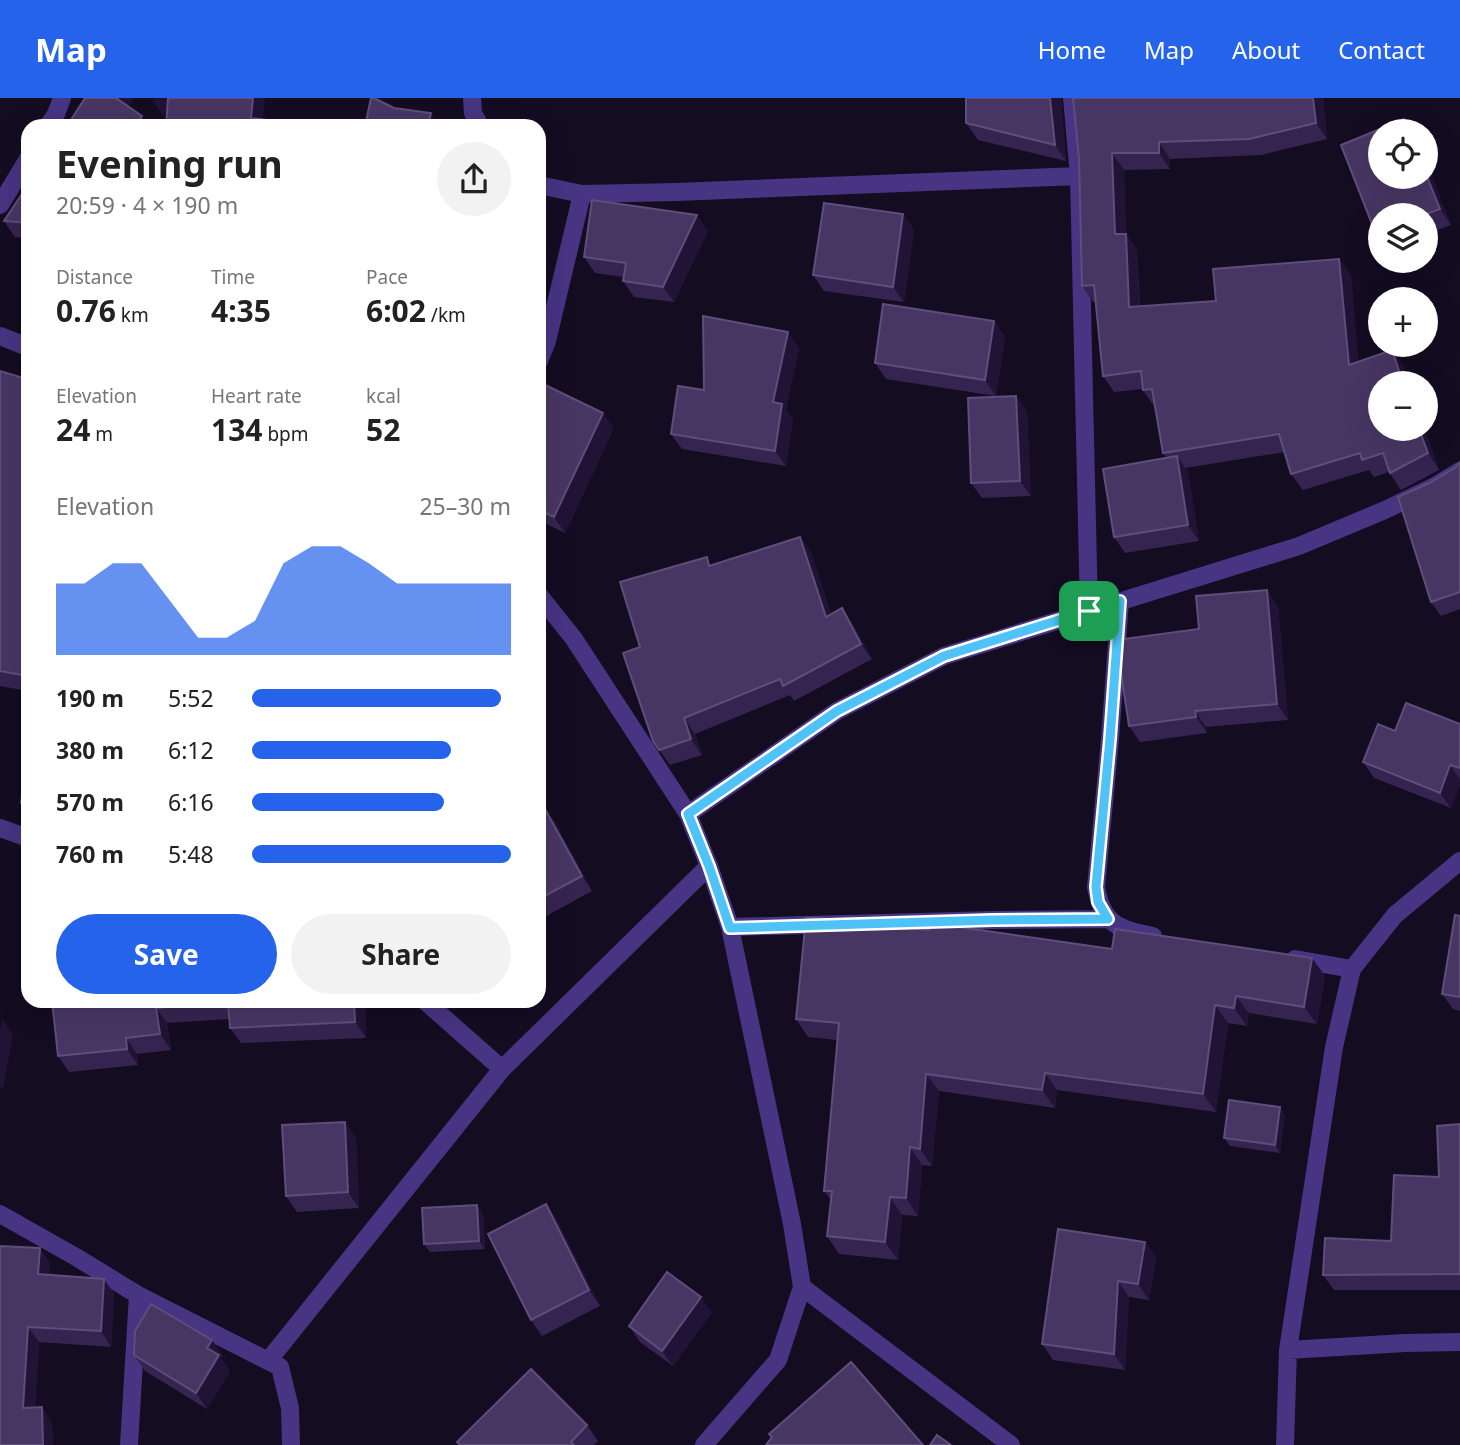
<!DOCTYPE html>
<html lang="en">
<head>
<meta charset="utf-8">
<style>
  body { margin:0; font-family:"Noto Sans",sans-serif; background:#f2f2f2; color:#222; height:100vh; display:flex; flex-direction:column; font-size:26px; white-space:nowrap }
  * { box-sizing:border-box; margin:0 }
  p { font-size:23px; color:#767676 }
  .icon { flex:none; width:38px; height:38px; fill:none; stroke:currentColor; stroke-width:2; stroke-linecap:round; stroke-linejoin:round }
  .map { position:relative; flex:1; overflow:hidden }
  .drawer { position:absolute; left:21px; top:21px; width:525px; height:889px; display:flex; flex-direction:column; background:#fff; border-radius:21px; box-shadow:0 7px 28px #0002 }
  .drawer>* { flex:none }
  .fabs { position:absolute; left:1368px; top:21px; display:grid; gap:14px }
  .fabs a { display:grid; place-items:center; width:70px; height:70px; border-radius:50%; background:#fff; box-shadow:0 7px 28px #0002; font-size:35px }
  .pin { position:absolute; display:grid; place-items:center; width:60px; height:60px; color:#fff; margin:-30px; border-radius:14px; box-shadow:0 4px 10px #0006 }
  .round { display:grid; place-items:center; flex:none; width:74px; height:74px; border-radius:37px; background:#f2f2f2 }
  .head { display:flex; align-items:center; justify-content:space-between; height:119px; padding:0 35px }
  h1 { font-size:38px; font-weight:700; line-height:52px }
  .metrics { display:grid; grid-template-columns:repeat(3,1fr); gap:10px; height:119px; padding:7px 35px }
  .metrics div { display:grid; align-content:center }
  .metrics b { font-size:30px; font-weight:700 }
  .metrics small { font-size:19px; font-weight:400 }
  .metrics p { font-size:19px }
  .chart { height:196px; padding:14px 35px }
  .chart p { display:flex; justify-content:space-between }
  .chart svg { width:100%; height:126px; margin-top:7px; fill:#2563eb; opacity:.7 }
  .primary-button { display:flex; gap:14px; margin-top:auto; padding:14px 35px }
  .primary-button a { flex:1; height:80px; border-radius:42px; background:#2563eb; color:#fff; font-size:28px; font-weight:700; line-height:80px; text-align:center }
  .primary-button a+a { background:#f2f2f2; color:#222 }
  ul { padding:0 35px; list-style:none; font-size:23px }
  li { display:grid; grid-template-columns:112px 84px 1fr; align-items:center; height:52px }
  li i { height:18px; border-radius:9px; background:#2563eb }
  header { display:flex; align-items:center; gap:42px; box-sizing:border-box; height:98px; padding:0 35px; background:#2563eb; color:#fff }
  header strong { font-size:33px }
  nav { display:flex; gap:38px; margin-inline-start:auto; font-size:24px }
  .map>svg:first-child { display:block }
</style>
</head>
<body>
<header>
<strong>Map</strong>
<nav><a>Home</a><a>Map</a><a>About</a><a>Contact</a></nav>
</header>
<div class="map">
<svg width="1460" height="1347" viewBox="0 0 1460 1347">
  <rect width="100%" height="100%" fill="#140c21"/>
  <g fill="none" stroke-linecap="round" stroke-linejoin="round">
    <path stroke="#473483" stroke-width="18" d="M472,0L473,15L480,28
      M1072,0L1079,78L1089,513
      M48,28L56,16L62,0
      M539,87L582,96L677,94L1079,78
      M0,107L28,61
      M0,238L28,249
      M539,263L547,243L582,96
      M539,497L574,541L688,716L709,768L730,829L792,1126L802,1189L778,1262L704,1347
      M1120,503L1110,641L1096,789C1102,825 1118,832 1153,838
      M688,716L837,613L944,558L1299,448L1385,412L1435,388L1460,373
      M0,730L28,740
      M730,829L993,822L1108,821
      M1295,861L1352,871
      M425,903L502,971
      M0,1116L76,1159L138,1197L280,1269L290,1310L291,1347
      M802,1189L1011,1347
      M1288,1252L1405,1245L1460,1244
      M268,1263L502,971L709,768
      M129,1347L138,1197
      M1285,1347L1288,1252L1334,949L1352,871L1395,817L1460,763"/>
  </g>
  <path fill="#362450" d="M1061,0L1066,63L978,42L966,25Z
    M1323,0L1327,41L1261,57L1170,61V71L1124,72L1126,136L1137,152L1140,208L1216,203L1339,161L1351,178L1358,263L1403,268L1409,285H1381V331H1425L1439,372L1401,392L1389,374L1374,379L1369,372L1303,392L1291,376L1285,354L1185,370L1188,374L1199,443L1125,455L1114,439L1167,360L1163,355L1155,308H1154L1142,291L1114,294L1103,278L1095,204H1093L1082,188L1079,60Z
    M1404,21L1413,33H1381V79H1426V64L1451,127L1426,136V117H1381V143L1376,136L1341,47Z
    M28,87V140L15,139L4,123Z
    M903,116L914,132L904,204L824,193L813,177Z
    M708,133L674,204L634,199L623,183L624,179L595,175L584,159Z
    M994,223L1005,239L996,298L886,281L875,265Z
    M799,250L786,311L793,322L786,368L682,351L671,336L704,292Z
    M28,267V593L0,588V273L23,280Z
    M539,284L614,330L565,435L539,422Z
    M1016,298L1027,314L1031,398L982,400L971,385Z
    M1460,364V511L1441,518L1431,504V384L1456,369Z
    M800,439L811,454L831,516L842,510L853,526L872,561L794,603L790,597L695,636L702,657L670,667L653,643L640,549L712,467Z
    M1278,508L1288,622L1206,629L1207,635L1140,644L1129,628L1199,531Z
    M1460,626V686L1451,710L1374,680L1363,664L1395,633Z
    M28,664V715L21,705Z
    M545,711L556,726L592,793L539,822V714Z
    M1460,818V913L1453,911L1442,896Z
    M1112,851L1312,860L1325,878L1317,926L1249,915L1247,928L1228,925L1216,1014L1057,992L1055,1010L939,993L932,1068L922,1067L918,1118L902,1117L898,1162L839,1156L827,1138L831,1102L824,1093L837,942L808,939L796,921Z
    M52,903H365L366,940L241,945L230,930L229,921L167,925L171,952L137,956L138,967L69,974L58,958Z
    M1285,1018L1280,1055L1230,1048L1224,1040Z
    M1460,1026V1192H1334L1323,1177L1391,1143L1439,1079Z
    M356,1040L359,1110L297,1114L286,1098Z
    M546,1106L557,1122L600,1208L542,1238L531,1222Z
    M483,1115L485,1151L430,1154L424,1146Z
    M1145,1144L1156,1159L1149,1202L1129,1199L1125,1272L1053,1262L1042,1246Z
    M40,1150L50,1166L49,1177L104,1181L114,1196L111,1249L39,1244L35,1309L52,1324L53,1347H0Z
    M712,1214L673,1268L640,1244L629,1228Z
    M212,1242L223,1258L221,1260L230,1273L207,1311L145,1273L134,1257Z
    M587,1327L598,1343L594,1347H459L457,1344Z"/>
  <path fill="#211335" d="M116,0H133L126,16Z
    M155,0H175L163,18L153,4Z
    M253,0H265L262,28L251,20Z
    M1050,0H1061L1066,63L1055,47Z
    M1313,0H1323L1327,41L1316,25Z
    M431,15L440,28H428Z
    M142,18L149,28H136Z
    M1404,21L1413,33H1409Z
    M1159,44L1170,61V71L1159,55Z
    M1112,55L1124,72L1126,136L1137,152L1140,226L1129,209L1115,136Z
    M1426,64L1451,127L1440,111L1426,76Z
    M903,116L914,132L904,204L893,189Z
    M697,117L708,133L674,204L663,189Z
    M1339,161L1351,178L1360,284L1349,267Z
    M994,223L1005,239L996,298L985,282Z
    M788,234L799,250L786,311L793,322L786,368L775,353L773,304Z
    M1392,252L1403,268L1409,285H1403Z
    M1016,298L1027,314L1031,398L1020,383Z
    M603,315L614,330L565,435L554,419Z
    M1419,331H1425L1439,372L1428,355Z
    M1177,358L1188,374L1199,443L1188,427Z
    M800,439L811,454L837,535L826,519Z
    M1267,492L1278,508L1288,622L1277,606Z
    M842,510L853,526L872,561L861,546Z
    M1195,613L1206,629L1207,635L1196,619Z
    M684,620L695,636L702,657L691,641Z
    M1450,667L1460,681V686L1451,710L1440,695Z
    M545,711L556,726L592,793L582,778Z
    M1312,860L1325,878L1317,926L1304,909Z
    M1236,898L1249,915L1247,928L1234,910Z
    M354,903H365L366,940L355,924Z
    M1215,907L1228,925L1216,1014L1203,996Z
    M156,910L167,925L171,952L160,936Z
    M2,921L13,937L3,991L0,988V932Z
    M126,940L137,956L138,967L127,951Z
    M1045,975L1057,992L1055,1010L1042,992Z
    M926,976L939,993L932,1068L920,1051Z
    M1280,1009L1285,1018L1280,1055L1275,1047Z
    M345,1024L356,1040L359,1110L348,1094Z
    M910,1049L922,1067L918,1118L906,1100Z
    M890,1099L902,1117L898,1162L885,1144Z
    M546,1106L557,1122L600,1208L589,1192Z
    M477,1107L483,1115L485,1151L479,1143Z
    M1145,1144L1156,1159L1149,1202L1138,1186Z
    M40,1150L50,1166L49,1191L38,1176Z
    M104,1181L114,1196L111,1249L101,1233Z
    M1118,1183L1129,1199L1125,1272L1114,1256Z
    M701,1199L712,1214L673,1268L662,1253Z
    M28,1229L39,1244L34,1325L23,1310Z
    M212,1242L223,1258L221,1260L230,1273L207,1311L196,1295L207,1250Z
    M42,1309L52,1324L53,1347H43Z"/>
  <path fill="#473663" stroke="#5f4d7b" stroke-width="2" d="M85,0H116L142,18L136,28H67Z
    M168,0H253L251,20L314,28H166Z
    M371,0H374L394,10L431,15L428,28H365Z
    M966,0H1050L1055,47L966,25Z
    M1073,0H1313L1316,25L1249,41L1159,44V55H1112L1115,136H1126L1129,209L1216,203L1213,171L1339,161L1349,267L1392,252L1403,285H1381V331H1419L1428,355L1390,375L1383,355L1362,362L1360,355L1291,376L1279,336L1163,355L1152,291L1143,292L1141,273L1103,278L1094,187L1082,188L1079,60Z
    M1404,21L1409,33H1381V79H1426V76L1440,111L1424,117H1381V135L1376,136L1341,47Z
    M28,87V125L4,123Z
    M592,102L697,117L663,189L623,183L626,165L584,159Z
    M824,105L903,116L893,189L813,177Z
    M883,206L994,223L985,282L875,265Z
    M703,218L788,234L773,304L782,306L775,353L671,336L678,288L704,292Z
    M25,267H28V578L0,573V273L23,280Z
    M539,284L603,315L554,419L539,412Z
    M1016,298L1020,383L971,385L968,300Z
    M1177,358L1188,427L1114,439L1103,371Z
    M1460,364V494L1431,504L1398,399L1431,384L1456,369Z
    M800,439L826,519L842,510L861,546L783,588L780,581L684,620L691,641L659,652L653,643L623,555L640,549L620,484L707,459L709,468Z
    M1267,492L1277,606L1195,613L1196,619L1129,628L1116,542L1199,531L1196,498Z
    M1406,605L1460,626V670L1450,667L1440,695L1363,664L1378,626L1395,633Z
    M28,664V706L21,705Z
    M545,711L582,778L539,801V714Z
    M1455,817L1460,818V899L1442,896Z
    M806,820H819L929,832L930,825L1112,851L1115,831L1312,860L1304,909L1236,898L1234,910L1215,907L1203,996L1045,975L1042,992L926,976L920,1051L910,1049L906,1100L890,1099L885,1144L827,1138L832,1093H824L839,925L796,921Z
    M52,903H354L355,924L230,930L228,904L156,910L160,936L126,940L127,951L58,958Z
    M1229,1002L1280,1009L1275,1047L1224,1040Z
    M345,1024L348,1094L286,1098L282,1027Z
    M1460,1026V1176L1323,1177L1325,1140L1391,1143L1394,1077L1439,1079L1437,1028Z
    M546,1106L589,1192L531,1222L488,1136Z
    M477,1107L479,1143L424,1146L422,1110Z
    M1058,1131L1145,1144L1138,1186L1118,1183L1114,1256L1042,1246Z
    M0,1148L40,1150L38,1176L104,1181L101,1233L28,1229L23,1310L42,1309L43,1347H0Z
    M667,1174L701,1199L662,1253L629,1228Z
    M151,1206L212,1242L207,1250L219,1257L196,1295L134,1257L135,1233Z
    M851,1264L923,1347H766L772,1339L769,1336Z
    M531,1271L587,1327L571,1344L574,1347H460L457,1344Z
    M937,1337L951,1347H930Z"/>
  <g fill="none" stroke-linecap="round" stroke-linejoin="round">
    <defs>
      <path id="route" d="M1120,503L1110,641L1096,789L1098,804L1108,821L993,822L730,830L709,768L688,716L837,613L944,558Z"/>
    </defs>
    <use href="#route" stroke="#fff" stroke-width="14"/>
    <use href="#route" stroke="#4fc3f7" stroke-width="9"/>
  </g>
</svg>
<div class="fabs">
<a><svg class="icon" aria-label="locate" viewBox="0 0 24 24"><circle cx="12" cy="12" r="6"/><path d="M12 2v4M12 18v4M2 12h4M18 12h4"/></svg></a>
<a><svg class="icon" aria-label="layers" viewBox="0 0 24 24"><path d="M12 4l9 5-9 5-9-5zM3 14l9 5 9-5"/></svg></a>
<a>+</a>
<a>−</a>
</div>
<div class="pin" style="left:1089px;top:513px;background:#1e9e55"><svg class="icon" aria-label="arrive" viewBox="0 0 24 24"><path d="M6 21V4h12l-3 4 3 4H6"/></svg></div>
<section class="drawer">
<div class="head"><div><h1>Evening run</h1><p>20:59 · 4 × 190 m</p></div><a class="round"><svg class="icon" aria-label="share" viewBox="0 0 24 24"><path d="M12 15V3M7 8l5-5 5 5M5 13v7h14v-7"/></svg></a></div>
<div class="metrics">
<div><p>Distance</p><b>0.76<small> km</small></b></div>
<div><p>Time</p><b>4:35</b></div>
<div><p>Pace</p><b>6:02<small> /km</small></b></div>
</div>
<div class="metrics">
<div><p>Elevation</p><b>24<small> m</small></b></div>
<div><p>Heart rate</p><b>134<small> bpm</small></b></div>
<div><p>kcal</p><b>52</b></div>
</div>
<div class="chart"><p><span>Elevation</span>25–30 m</p>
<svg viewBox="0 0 160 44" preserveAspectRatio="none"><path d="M0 44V19L10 19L20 12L30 12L40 25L50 38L60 38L70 32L80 12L90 6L100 6L110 12L120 19L130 19L140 19L150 19L160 19V44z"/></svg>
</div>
<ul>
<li><b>190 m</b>5:52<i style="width:96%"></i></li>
<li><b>380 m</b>6:12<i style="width:77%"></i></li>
<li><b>570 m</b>6:16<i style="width:74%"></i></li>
<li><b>760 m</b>5:48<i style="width:100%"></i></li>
</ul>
<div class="primary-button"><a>Save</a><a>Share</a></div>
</section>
</div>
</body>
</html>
